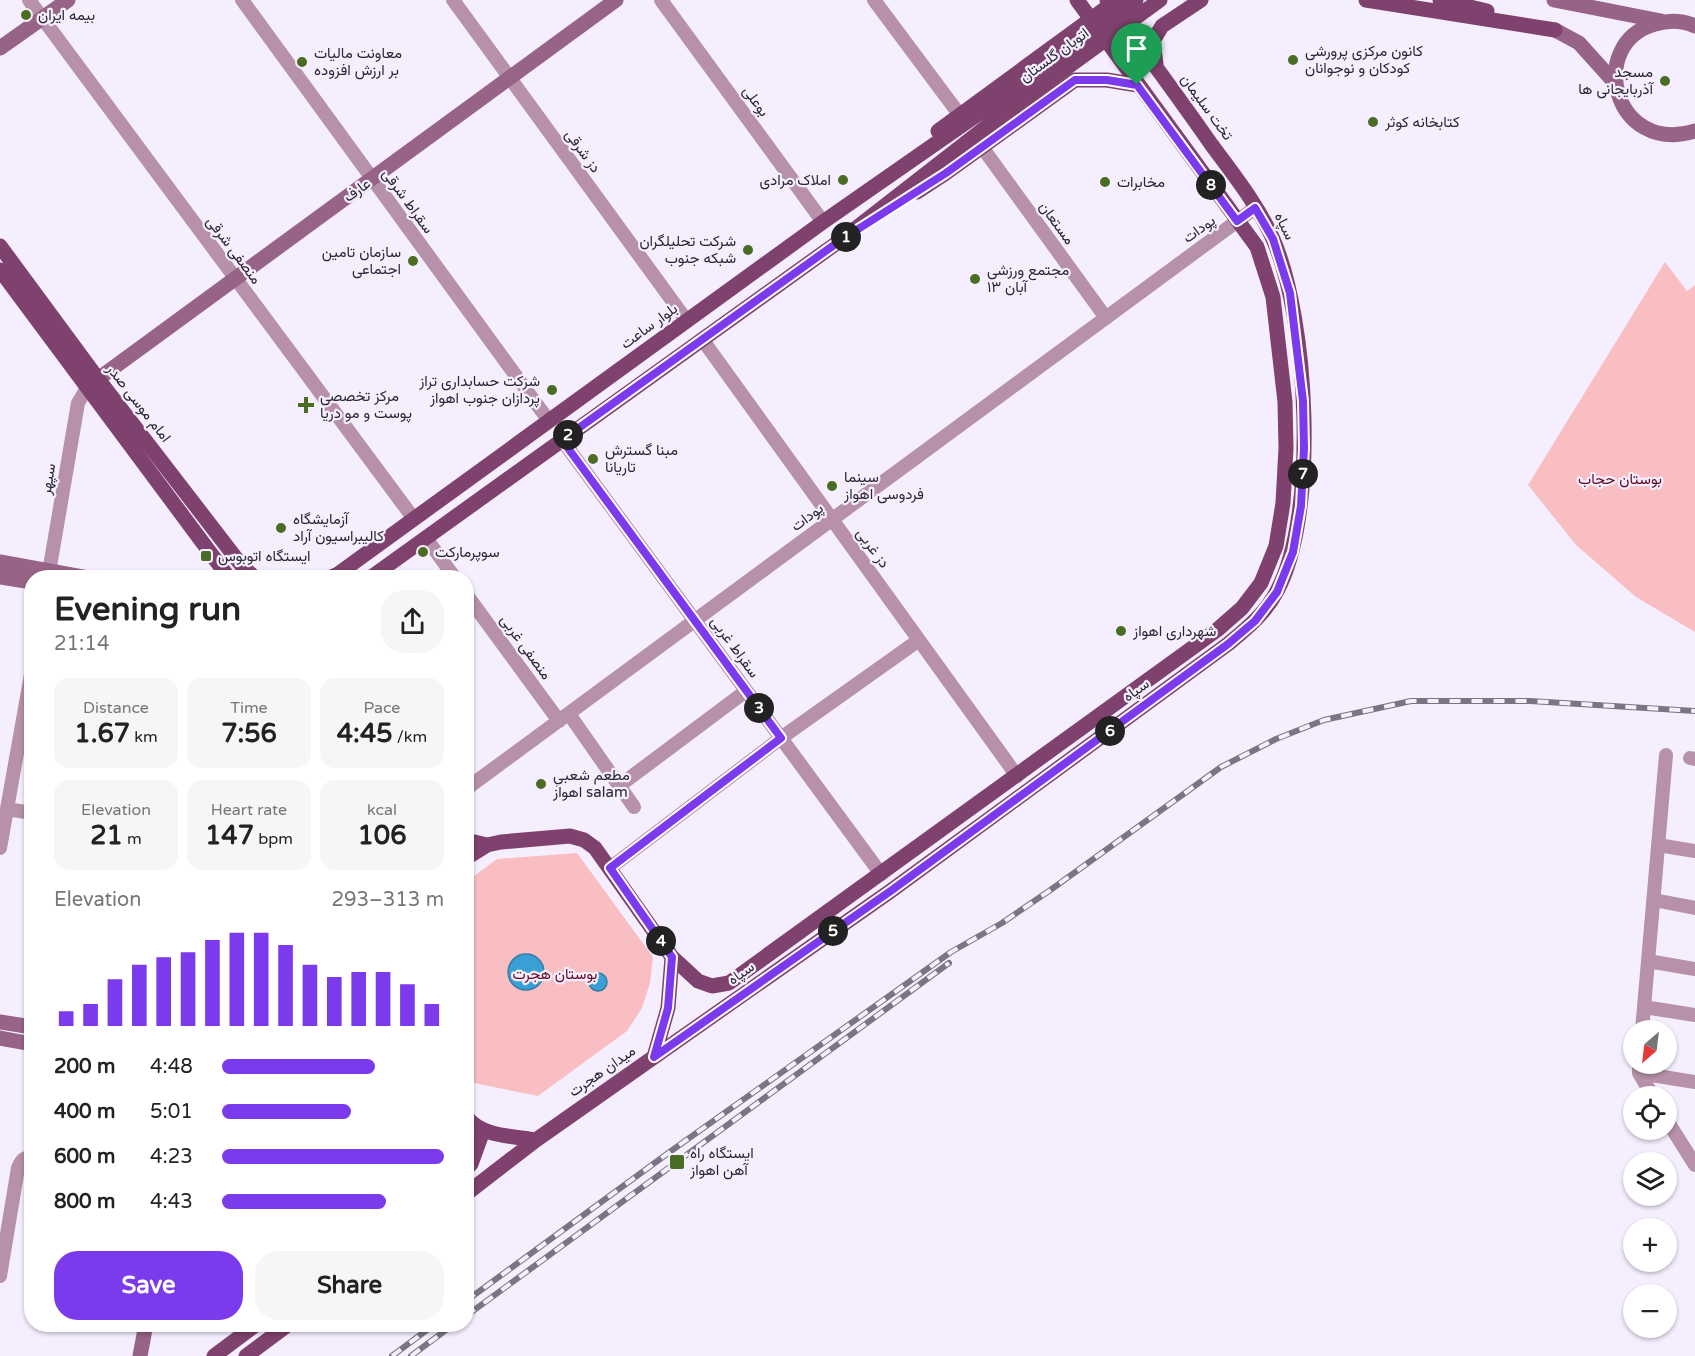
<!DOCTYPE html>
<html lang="en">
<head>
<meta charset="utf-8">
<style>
  body { margin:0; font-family:"Varela Round",Vazirmatn,sans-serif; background:#f6f6f6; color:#222; height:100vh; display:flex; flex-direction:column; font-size:22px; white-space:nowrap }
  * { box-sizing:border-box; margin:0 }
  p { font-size:20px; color:#767676 }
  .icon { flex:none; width:33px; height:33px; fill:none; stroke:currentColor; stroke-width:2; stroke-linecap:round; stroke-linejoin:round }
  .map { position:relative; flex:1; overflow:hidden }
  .drawer { position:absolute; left:24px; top:570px; width:450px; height:762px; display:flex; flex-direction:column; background:#fff; border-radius:24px; box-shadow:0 2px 4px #0004 }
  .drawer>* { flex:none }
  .needle { width:39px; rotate:208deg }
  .tools { position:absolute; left:1623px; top:1020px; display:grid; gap:12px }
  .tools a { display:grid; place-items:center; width:54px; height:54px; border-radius:50%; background:#fff; box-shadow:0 2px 4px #0004; font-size:30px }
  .pin { position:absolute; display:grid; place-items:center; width:51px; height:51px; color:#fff; margin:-62px -26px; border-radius:50% 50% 50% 0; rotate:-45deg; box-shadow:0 0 6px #0007 }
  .pin .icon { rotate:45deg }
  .km { position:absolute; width:30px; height:30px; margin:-15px; border-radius:50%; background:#222; color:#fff; font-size:16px; line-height:30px; text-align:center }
  .round { display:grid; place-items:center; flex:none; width:63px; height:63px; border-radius:24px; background:#f6f6f6 }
  .summary { display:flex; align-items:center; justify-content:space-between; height:102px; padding:0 30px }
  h1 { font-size:33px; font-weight:700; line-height:45px }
  .metrics { display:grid; grid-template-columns:repeat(3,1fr); gap:9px; height:102px; padding:6px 30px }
  .metrics div { display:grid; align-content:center; border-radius:15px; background:#f6f6f6; text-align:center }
  .metrics b { font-size:26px; font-weight:700 }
  .metrics small { font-size:16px; font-weight:400 }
  .metrics p { font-size:16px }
  .chart { height:168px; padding:12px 30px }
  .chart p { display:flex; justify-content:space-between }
  .chart svg { width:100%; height:108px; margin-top:6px; stroke:#7c3aed; stroke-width:6 }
  .primary-button { display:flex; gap:12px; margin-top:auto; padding:12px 30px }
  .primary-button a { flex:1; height:69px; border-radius:24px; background:#7c3aed; color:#fff; font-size:24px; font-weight:700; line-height:69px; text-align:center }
  .primary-button a+a { background:#f6f6f6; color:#222 }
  ul { padding:0 30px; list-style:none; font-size:20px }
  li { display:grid; grid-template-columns:96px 72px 1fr; align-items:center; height:45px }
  li i { height:15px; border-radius:8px; background:#7c3aed }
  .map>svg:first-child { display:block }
</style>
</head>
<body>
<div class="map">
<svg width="1695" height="1356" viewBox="0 0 1695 1356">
  <rect width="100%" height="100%" fill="#f5eeff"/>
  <path fill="#f8bec2" d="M1665,262L1687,291L1695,285V632L1636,597L1576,545L1528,485Z
    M577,853L653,957L650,983L642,1008L627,1031L538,1096L469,1082L467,1079L466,882L497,859Z"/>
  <path fill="#38a0d5" stroke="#347ca3" stroke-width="1.5" d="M508 972a18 18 0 1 1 36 0a18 18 0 1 1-36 0Z
    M589 982a9 9 0 1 1 18 0a9 9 0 1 1-18 0Z"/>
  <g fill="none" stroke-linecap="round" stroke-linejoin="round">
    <path stroke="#b691a9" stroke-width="14" d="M29,0L414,519
      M242,0L549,421
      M453,0L687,321
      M661,0L823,222
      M874,0L959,114
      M982,147L1106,318
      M702,339L1017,776
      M562,440L881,874
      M426,538L455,578
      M48,578L78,403L87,388L94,383
      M466,594L559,721
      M569,714L634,807
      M1690,758L1695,759
      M619,786L746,691
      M466,789L1255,208
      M7,809L32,813
      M1658,845L1695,851
      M0,848L32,669
      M610,868L781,738L919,640
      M1654,900L1695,908
      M1648,961L1695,969
      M1644,1007L1695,1015
      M1642,1030L1666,755
      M1639,1064V1073L1653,1096
      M1639,1073L1695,1082
      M1666,1119L1695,1165
      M0,1276L18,1168C21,1161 23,1157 32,1157"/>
    <path stroke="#976386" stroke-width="15" d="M1554,0L1661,21
      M1695,26C1682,20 1668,20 1655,24C1586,43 1613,156 1695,131
      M1555,30L1579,43L1615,83
      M0,48L68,0
      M98,379L616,0
      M0,562L88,578
      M0,577L32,582
      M0,1022L32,1027
      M0,1038L32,1044
      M140,1356L146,1324"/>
    <path stroke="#7f416d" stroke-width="15" d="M1366,0L1555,30
      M1440,0L1487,11
      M1156,64L1153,41L1162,26L1201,0
      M938,131L1117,0
      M917,192L946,173L1075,80H1107L1137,85
      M0,246L98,379L242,566L255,578
      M0,270L229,578
      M329,578L338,574L823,222L991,105
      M370,578L841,240L999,117
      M466,840L487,845
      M466,858L487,845L501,842L570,836L584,840L595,848L672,957L698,981L712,986L729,983L1217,630L1242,608L1261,583L1276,546L1283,503L1286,448L1285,402L1273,297L1257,247L1077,0
      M654,1057L892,890L1228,644C1246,629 1266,613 1277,591C1319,513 1308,319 1273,239C1258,205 1233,174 1211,144C1177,95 1142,48 1107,0
      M466,1116C481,1137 513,1136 536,1140L654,1057L668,1008L672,957
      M466,1169L471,1164L483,1131
      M466,1194L536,1140
      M214,1356L257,1324
      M246,1356L289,1324"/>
    <defs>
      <path id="rail" d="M466,1301L671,1151L951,952L1002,923L1049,891L1221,767L1276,739L1324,720L1411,701H1530L1695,711
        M466,1316L949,963
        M392,1356L435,1324
        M411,1356L454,1324"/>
    </defs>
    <use href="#rail" stroke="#7a7681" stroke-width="6"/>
    <use href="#rail" stroke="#f5eeff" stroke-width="4" stroke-dasharray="11" stroke-linecap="butt"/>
    <path stroke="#7f416d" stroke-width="15" d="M991,105L1136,0
      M999,117L1160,0"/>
  </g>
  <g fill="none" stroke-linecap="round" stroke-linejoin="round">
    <defs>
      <path id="route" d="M1075,80H1107L1137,85L1237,221L1255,208L1273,239L1290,293L1303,401L1304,448L1301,506L1293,552L1277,592L1255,621L1228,644L892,890L654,1057L668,1008L672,957L610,868L781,738L562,440L841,240L946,173Z"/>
    </defs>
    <use href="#route" stroke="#fff" stroke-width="12"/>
    <use href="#route" stroke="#7c3aed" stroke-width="8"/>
  </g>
  <g fill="#4b6c23" stroke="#f5eeff" stroke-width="2">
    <circle cx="26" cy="15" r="6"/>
    <circle cx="1293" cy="60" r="6"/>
    <circle cx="302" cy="62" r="6"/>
    <circle cx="1665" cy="81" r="6"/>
    <circle cx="1373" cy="122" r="6"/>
    <circle cx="843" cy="180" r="6"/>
    <circle cx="1105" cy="182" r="6"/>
    <circle cx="748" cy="250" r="6"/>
    <circle cx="413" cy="261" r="6"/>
    <circle cx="975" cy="279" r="6"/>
    <circle cx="552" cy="390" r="6"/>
    <path d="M303 396h6v6h6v6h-6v6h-6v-6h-6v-6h6z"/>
    <circle cx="593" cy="459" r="6"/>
    <circle cx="832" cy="486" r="6"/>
    <circle cx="281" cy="528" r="6"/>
    <circle cx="423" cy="552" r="6"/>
    <rect x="200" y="550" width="12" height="12" rx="3"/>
    <circle cx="1121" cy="631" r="6"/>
    <circle cx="541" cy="784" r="6"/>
    <rect x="669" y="1154" width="16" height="16" rx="3"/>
  </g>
  <g text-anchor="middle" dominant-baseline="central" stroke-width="4.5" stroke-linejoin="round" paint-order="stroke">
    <g font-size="15" fill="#2a272f" stroke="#f5eeff" text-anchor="start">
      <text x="38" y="15">بیمه ایران</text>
      <text x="1305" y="51">کانون مرکزی پرورشی<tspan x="1305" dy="17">کودکان و نوجوانان</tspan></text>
      <text x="314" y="53">معاونت مالیات<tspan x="314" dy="17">بر ارزش افزوده</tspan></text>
      <text x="1653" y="72" text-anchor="end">مسجد<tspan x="1653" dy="17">آذربایجانی ها</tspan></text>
      <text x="1385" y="122">کتابخانه کوثر</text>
      <text x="831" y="180" text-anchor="end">املاک مرادی</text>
      <text x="1117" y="182">مخابرات</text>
      <text x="736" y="241" text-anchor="end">شرکت تحلیلگران<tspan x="736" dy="17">شبکه جنوب</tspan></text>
      <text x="401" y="252" text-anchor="end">سازمان تامین<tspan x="401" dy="17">اجتماعی</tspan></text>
      <text x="987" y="270">مجتمع ورزشی<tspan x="987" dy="17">۱۳ آبان</tspan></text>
      <text x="540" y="381" text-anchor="end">شرکت حسابداری تراز<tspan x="540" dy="17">پردازان جنوب اهواز</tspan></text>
      <text x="320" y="396">مرکز تخصصی<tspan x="320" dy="17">پوست و مو دریا</tspan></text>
      <text x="605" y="450">مبنا گسترش<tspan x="605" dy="17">تاریانا</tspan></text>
      <text x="844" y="477">سینما<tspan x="844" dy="17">فردوسی اهواز</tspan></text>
      <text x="293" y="519">آزمایشگاه<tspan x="293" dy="17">کالیبراسیون آراد</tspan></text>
      <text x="435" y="552">سوپرمارکت</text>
      <text x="218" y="556">ایستگاه اتوبوس</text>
      <text x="1133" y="631">شهرداری اهواز</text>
      <text x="553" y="775">مطعم شعبي<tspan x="553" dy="17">اهواز salam</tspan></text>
      <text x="690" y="1153">ایستگاه راه<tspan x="690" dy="17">آهن اهواز</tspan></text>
    </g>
    <g font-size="15" fill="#2a272f" stroke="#f5eeff">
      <text transform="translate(1054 55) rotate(-36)">اتوبان گلستان</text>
      <text transform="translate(756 101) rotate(54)">بوعلی</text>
      <text transform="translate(1207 107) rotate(54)">تخت سلیمان</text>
      <text transform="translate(583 151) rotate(54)">دز شرقی</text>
      <text transform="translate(357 190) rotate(-36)">عارف</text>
      <text transform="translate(408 201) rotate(54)">سقراط شرقی</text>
      <text transform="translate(1057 223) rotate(54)">مستعان</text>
      <text transform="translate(1285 226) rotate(64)">سپاه</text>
      <text transform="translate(1199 229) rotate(-36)">پودات</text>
      <text transform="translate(234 250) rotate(53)">منصفی شرقی</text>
      <text transform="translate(649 326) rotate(-36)">بلوار ساعت</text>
      <text transform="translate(139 403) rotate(52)">امام موسی صدر</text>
      <text transform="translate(48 479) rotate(-80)">سپهر</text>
      <text transform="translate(807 517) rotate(-37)">پودات</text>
      <text transform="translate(873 548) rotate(54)">دز غربی</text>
      <text transform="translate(526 647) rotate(54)">منصفی غربی</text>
      <text transform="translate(735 647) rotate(54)">سقراط غربی</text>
      <text transform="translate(1136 690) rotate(-36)">سپاه</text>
      <text transform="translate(741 973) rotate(-35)">سپاه</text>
      <text transform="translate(602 1071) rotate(-35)">میدان هجرت</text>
    </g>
    <g font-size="15" fill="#62071f" stroke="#f5eeff">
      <text x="1620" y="479">بوستان حجاب</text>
      <text x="555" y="974">بوستان هجرت</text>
    </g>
  </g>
</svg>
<div class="tools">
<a><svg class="needle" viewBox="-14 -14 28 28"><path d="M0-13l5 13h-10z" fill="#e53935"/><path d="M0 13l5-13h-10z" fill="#767676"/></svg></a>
<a><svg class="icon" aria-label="locate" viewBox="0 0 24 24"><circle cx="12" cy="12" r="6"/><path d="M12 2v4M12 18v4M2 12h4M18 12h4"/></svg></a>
<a><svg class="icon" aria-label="layers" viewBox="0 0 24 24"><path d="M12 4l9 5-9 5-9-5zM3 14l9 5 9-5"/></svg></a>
<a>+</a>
<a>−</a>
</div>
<div class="pin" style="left:1137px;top:85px;background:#1e9e55"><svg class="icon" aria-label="arrive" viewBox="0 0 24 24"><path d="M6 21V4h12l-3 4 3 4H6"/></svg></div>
<b class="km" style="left:846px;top:237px">1</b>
<b class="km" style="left:568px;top:435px">2</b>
<b class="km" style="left:759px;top:708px">3</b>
<b class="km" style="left:661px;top:941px">4</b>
<b class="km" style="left:833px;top:931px">5</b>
<b class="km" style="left:1110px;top:731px">6</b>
<b class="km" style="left:1303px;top:474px">7</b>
<b class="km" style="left:1211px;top:185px">8</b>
<section class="drawer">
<div class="summary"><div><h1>Evening run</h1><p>21:14</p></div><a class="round"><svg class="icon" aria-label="share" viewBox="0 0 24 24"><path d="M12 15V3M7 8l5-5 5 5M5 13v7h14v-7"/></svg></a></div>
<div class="metrics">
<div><p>Distance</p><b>1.67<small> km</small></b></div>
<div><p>Time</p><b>7:56</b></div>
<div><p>Pace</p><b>4:45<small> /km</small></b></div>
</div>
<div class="metrics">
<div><p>Elevation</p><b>21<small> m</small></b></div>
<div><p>Heart rate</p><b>147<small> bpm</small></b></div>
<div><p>kcal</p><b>106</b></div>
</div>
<div class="chart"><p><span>Elevation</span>293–313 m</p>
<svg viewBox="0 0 160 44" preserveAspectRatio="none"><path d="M5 44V38M15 44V35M25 44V25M35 44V19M45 44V16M55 44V14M65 44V9M75 44V6M85 44V6M95 44V11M105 44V19M115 44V24M125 44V22M135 44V22M145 44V27M155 44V35"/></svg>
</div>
<ul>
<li><b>200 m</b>4:48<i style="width:69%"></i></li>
<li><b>400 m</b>5:01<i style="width:58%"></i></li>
<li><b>600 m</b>4:23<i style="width:100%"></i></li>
<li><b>800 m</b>4:43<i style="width:74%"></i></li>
</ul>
<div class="primary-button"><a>Save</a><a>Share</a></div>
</section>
</div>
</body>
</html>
